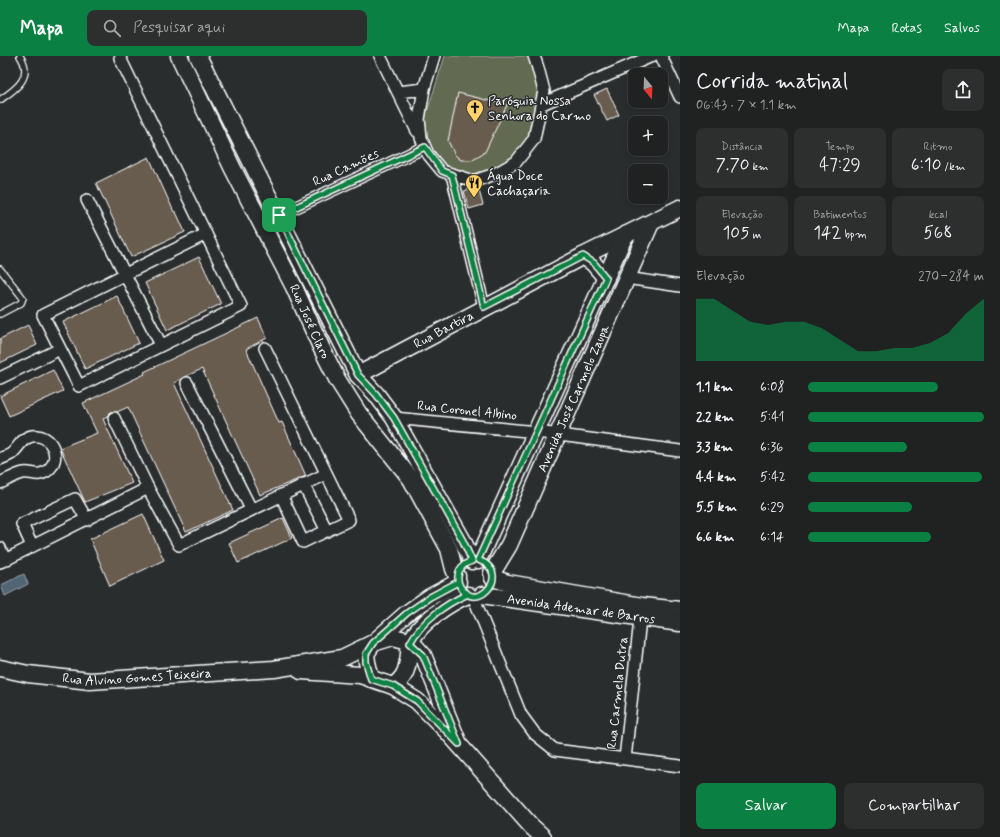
<!DOCTYPE html>
<html lang="pt">
<head>
<meta charset="utf-8">
<style>
  body { margin:0; font-family:Mynerve,sans-serif; background:#2d2f2f; color:#f1f3f6; height:100vh; display:flex; flex-direction:column; font-size:15px; white-space:nowrap }
  * { box-sizing:border-box; margin:0 }
  p { font-size:13px; color:#a2a4a5 }
  .icon { flex:none; width:22px; height:22px; fill:none; stroke:currentColor; stroke-width:2; stroke-linecap:round; stroke-linejoin:round }
  .map { position:relative; flex:1; overflow:hidden }
  .sheet { display:flex; flex-direction:column; background:#202222; width:320px }
  .sheet>* { flex:none }
  .needle { width:26px; rotate:161deg }
  .fabs { position:absolute; left:628px; top:12px; display:grid; gap:8px }
  .fabs a { display:grid; place-items:center; width:40px; height:40px; border-radius:8px; background:#202222; box-shadow:0 2px 6px #0003,0 0 0 1px #3d3f40; font-size:20px }
  .pin { position:absolute; display:grid; place-items:center; width:34px; height:34px; color:#fff; margin:-17px; border-radius:8px; box-shadow:0 2px 6px #0006 }
  .round { display:grid; place-items:center; flex:none; width:42px; height:42px; border-radius:8px; background:#2d2f2f }
  .headline { display:flex; align-items:center; justify-content:space-between; height:68px; padding:0 16px }
  h1 { font-size:22px; font-weight:600; line-height:30px }
  .figures { display:grid; grid-template-columns:repeat(3,1fr); gap:6px; height:68px; padding:4px 16px }
  .figures div { display:grid; align-content:center; border-radius:8px; background:#2d2f2f; text-align:center }
  .figures b { font-size:17px; font-weight:600 }
  .figures small { font-size:11px; font-weight:400 }
  .figures p { font-size:11px }
  .chart { height:112px; padding:8px 16px }
  .chart p { display:flex; justify-content:space-between }
  .chart svg { width:100%; height:72px; margin-top:4px; fill:#0b8043; opacity:.7 }
  .cta { display:flex; gap:8px; margin-top:auto; padding:8px 16px }
  .cta a { flex:1; height:46px; border-radius:8px; background:#0b8043; color:#fff; font-size:16px; font-weight:600; line-height:46px; text-align:center }
  .cta a+a { background:#2d2f2f; color:#f1f3f6 }
  ul { padding:0 16px; list-style:none; font-size:13px }
  li { display:grid; grid-template-columns:64px 48px 1fr; align-items:center; height:30px }
  li i { height:10px; border-radius:5px; background:#0b8043 }
  header { display:flex; align-items:center; gap:24px; box-sizing:border-box; height:56px; padding:0 20px; background:#0b8043; color:#fff }
  header strong { font-size:19px }
  nav { display:flex; gap:22px; margin-inline-start:auto; font-size:14px }
  .search { width:280px; height:36px; background:#2d2f2f; display:flex; align-items:center; gap:10px; box-sizing:border-box; padding:0 14px; border-radius:8px; color:#a2a4a5; font-size:15px }
  main { display:flex; flex:1; min-height:0 }
  .map>svg:first-child { display:block }
</style>
</head>
<body>
<header>
<strong>Mapa</strong>
<div class="search"><svg class="icon" aria-label="search" viewBox="0 0 24 24"><circle cx="10" cy="10" r="6"/><path d="M15 15l6 6"/></svg>Pesquisar aqui</div>
<nav><a>Mapa</a><a>Rotas</a><a>Salvos</a></nav>
</header>
<main>
<div class="map">
<svg width="680" height="781" viewBox="0 0 680 781">
  <rect width="100%" height="100%" fill="#2a2d2e"/>
  <filter id="ink" filterUnits="userSpaceOnUse"><feTurbulence type="fractalNoise" baseFrequency=".025" numOctaves="2"/><feDisplacementMap in="SourceGraphic" scale="8" xChannelSelector="R" yChannelSelector="G"/><feConvolveMatrix kernelMatrix="1 2 1 2 8 2 1 2 1" color-interpolation-filters="sRGB"/></filter>
  <g filter="url(#ink)">
    <path fill="#626b51" stroke="#b0b5a8" d="M445,0H529L535,14L540,35L531,81L512,102L493,114L472,120L453,115L443,108L434,99L427,83L425,62Z"/>
    <path fill="#516574" stroke="#97a3ac" d="M24,518L28,528L5,540L1,529Z"/>
    <path fill="#685c4f" stroke="#fff" d="M607,33L619,59L607,65L594,39Z
      M458,37L507,49L485,96L471,104H461L455,99L448,85Z
      M149,101L174,156H176L185,176L131,201L96,127Z
      M478,131L483,149L469,153L464,135Z
      M199,201L221,248L167,274L145,227Z
      M117,240L139,287L85,313L63,266Z
      M258,262L267,282L246,293L279,367L282,366L306,420L260,439L202,313L184,321L174,327L233,454L186,476L128,351L117,356H111L107,360L103,363L132,427L85,446L60,392L97,377L83,347L145,318L144,316Z
      M28,269L37,289L0,307V283Z
      M53,314L63,335L9,360L0,340Z
      M143,458L164,504L110,530L90,483Z
      M283,462L292,482L238,507L229,487Z"/>
    <g fill="none" stroke-linecap="round" stroke-linejoin="round">
      <defs>
        <path id="lane" d="M0,44C16,33 34,21 20,0
          M0,213L23,242L21,247L0,258"/>
        <path id="street" d="M380,0L417,75
          M434,0L424,33L419,63L421,82L428,98L442,115L474,125L495,118L516,106L534,83L544,35L538,12L534,0
          M661,0L680,41
          M120,2L241,250L79,330L43,259L206,178
          M398,36L424,33
          M542,48L652,0
          M452,119L484,251
          M87,144L161,289
          M279,159L425,91
          M626,222L680,230
          M265,292L349,464L303,486L281,439
          M0,322L60,293
          M187,327L251,453
          M114,362L148,432L179,489L326,418
          M394,362L537,376L680,395
          M0,403C4,401 8,400 11,398C19,392 21,382 32,380C52,377 63,403 47,415C37,422 31,415 23,417C15,419 7,424 0,427
          M303,428L327,475
          M32,490L22,468L75,443L87,464
          M0,492L5,504L0,506
          M5,504L148,432
          M473,540L521,659L535,678L555,694L680,710
          M625,703L641,554"/>
        <g id="secondary">
          <path id="s1" d="M179,0L233,113L294,231L321,291L337,323L359,358L411,423L449,493L454,513L457,520"/>
          <path d="M198,0L358,319L376,338L394,362L463,485L472,505"/>
          <path d="M583,200L593,207L606,222"/>
          <path id="s2" d="M358,319L583,200L680,152"/>
          <path d="M478,504L625,179"/>
          <path id="s3" d="M492,517L509,489L651,167"/>
          <path d="M493,522L508,527L642,550L680,554"/>
          <path id="s4" d="M482,539L680,567"/>
          <path id="s5" d="M0,612L28,618L90,625L274,613L342,602L373,587L393,581L405,584L415,590L423,599L459,688"/>
          <path d="M301,615L360,619L393,630L417,645L446,674L531,770L543,781"/>
          <path d="M371,623L367,606L366,598L373,587L407,557L430,541L458,526"/>
          <path d="M393,630C406,621 407,613 409,598C409,594 409,589 411,585C420,566 449,547 468,539"/>
        </g>
      </defs>
      <use href="#lane" stroke="#fff" stroke-width="8"/>
      <use href="#street" stroke="#fff" stroke-width="14"/>
      <use href="#secondary" stroke="#fff" stroke-width="19"/>
      <use href="#lane" stroke="#2a2d2e" stroke-width="5.5"/>
      <use href="#street" stroke="#2a2d2e" stroke-width="11"/>
      <use href="#secondary" stroke="#2a2d2e" stroke-width="16"/>
    </g>
  </g>
  <g fill="none" stroke-linecap="round" stroke-linejoin="round" filter="url(#ink)">
    <defs>
      <path id="route" d="M279,159L358,319L376,338L394,362L463,485L472,505C455,510 453,529 468,538C445,548 422,565 410,587L423,599L459,688L417,645L393,630L371,623L366,606V598L373,587L407,557L430,541L458,526C472,563 516,517 478,504L606,222L594,207L583,200L484,251L452,119L442,115L425,91L279,159"/>
    </defs>
    <use href="#route" stroke="#fff" stroke-width="8"/>
    <use href="#route" stroke="#0b8043" stroke-width="5"/>
  </g>
  <defs>
    <symbol id="church-pin" viewBox="-11 -11 22 30"><path d="M0 17L-7.5 6A9.5 9.5 0 1 1 7.5 6Z" fill="#ffd166" stroke="#2a2d2e"/><path d="M-1.2-6h2.4v3.5h3.3v2.4h-3.3V6h-2.4V-.1h-3.3v-2.4h3.3Z" fill="#111"/></symbol>
    <symbol id="restaurant-pin" viewBox="-11 -11 22 30"><path d="M0 17L-7.5 6A9.5 9.5 0 1 1 7.5 6Z" fill="#ffd166" stroke="#2a2d2e"/><path d="M-5-6h1v4h1v-4h1v4h1v-4h1v5L-1.5 .5V6h-2V.5L-5-1ZM5-6V6H3V1.5H1.5Q1.5-4 5-6Z" fill="#111"/></symbol>
  </defs>
  <g fill-rule="evenodd">
    <use href="#church-pin" x="465" y="42" width="20" height="27"/>
    <use href="#restaurant-pin" x="464" y="117" width="20" height="27"/>
  </g>
  <g text-anchor="middle" dominant-baseline="central" stroke-width="3" stroke-linejoin="round" paint-order="stroke">
    <g font-size="13" fill="#fff" stroke="#2a2d2e" text-anchor="start">
      <text x="488" y="45">Paróquia Nossa<tspan x="488" dy="15">Senhora do Carmo</tspan></text>
      <text x="487" y="120">Água Doce<tspan x="487" dy="15">Cachaçaria</tspan></text>
    </g>
    <g font-size="13" fill="#fff" stroke="#2a2d2e">
      <text transform="translate(346 112) rotate(-25)">Rua Camões</text>
      <text stroke="none"><textPath href="#s1" startOffset="296">Rua José Claro</textPath></text>
      <text stroke="none"><textPath href="#s2" startOffset="97">Rua Bartira</textPath></text>
      <text stroke="none"><textPath href="#s3" startOffset="193">Avenida José Carmelo Zaupa</textPath></text>
      <text transform="translate(467 355) rotate(6)">Rua Coronel Albino</text>
      <text stroke="none"><textPath href="#s4" startOffset="100">Avenida Ademar de Barros</textPath></text>
      <text stroke="none"><textPath href="#s5" startOffset="138">Rua Alvino Gomes Teixeira</textPath></text>
      <text transform="translate(618 637) rotate(-84)">Rua Carmela Dutra</text>
    </g>
  </g>
</svg>
<div class="fabs">
<a><svg class="needle" viewBox="-14 -14 28 28"><path d="M0-13l5 13h-10z" fill="#e53935"/><path d="M0 13l5-13h-10z" fill="#a2a4a5"/></svg></a>
<a>+</a>
<a>−</a>
</div>
<div class="pin" style="left:279px;top:159px;background:#1e9e55"><svg class="icon" aria-label="arrive" viewBox="0 0 24 24"><path d="M6 21V4h12l-3 4 3 4H6"/></svg></div>
</div>
<section class="sheet">
<div class="headline"><div><h1>Corrida matinal</h1><p>06:43 · 7 × 1.1 km</p></div><a class="round"><svg class="icon" aria-label="share" viewBox="0 0 24 24"><path d="M12 15V3M7 8l5-5 5 5M5 13v7h14v-7"/></svg></a></div>
<div class="figures">
<div><p>Distância</p><b>7.70<small> km</small></b></div>
<div><p>Tempo</p><b>47:29</b></div>
<div><p>Ritmo</p><b>6:10<small> /km</small></b></div>
</div>
<div class="figures">
<div><p>Elevação</p><b>105<small> m</small></b></div>
<div><p>Batimentos</p><b>142<small> bpm</small></b></div>
<div><p>kcal</p><b>568</b></div>
</div>
<div class="chart"><p><span>Elevação</span>270–284 m</p>
<svg viewBox="0 0 160 44" preserveAspectRatio="none"><path d="M0 44V6L10 6L20 13L30 20L40 22L50 20L60 20L70 24L80 31L90 38L100 38L110 36L120 36L130 33L140 27L150 15L160 6V44z"/></svg>
</div>
<ul>
<li><b>1.1 km</b>6:08<i style="width:74%"></i></li>
<li><b>2.2 km</b>5:41<i style="width:100%"></i></li>
<li><b>3.3 km</b>6:36<i style="width:56%"></i></li>
<li><b>4.4 km</b>5:42<i style="width:99%"></i></li>
<li><b>5.5 km</b>6:29<i style="width:59%"></i></li>
<li><b>6.6 km</b>6:14<i style="width:70%"></i></li>
</ul>
<div class="cta"><a>Salvar</a><a>Compartilhar</a></div>
</section>
</main>
</body>
</html>
